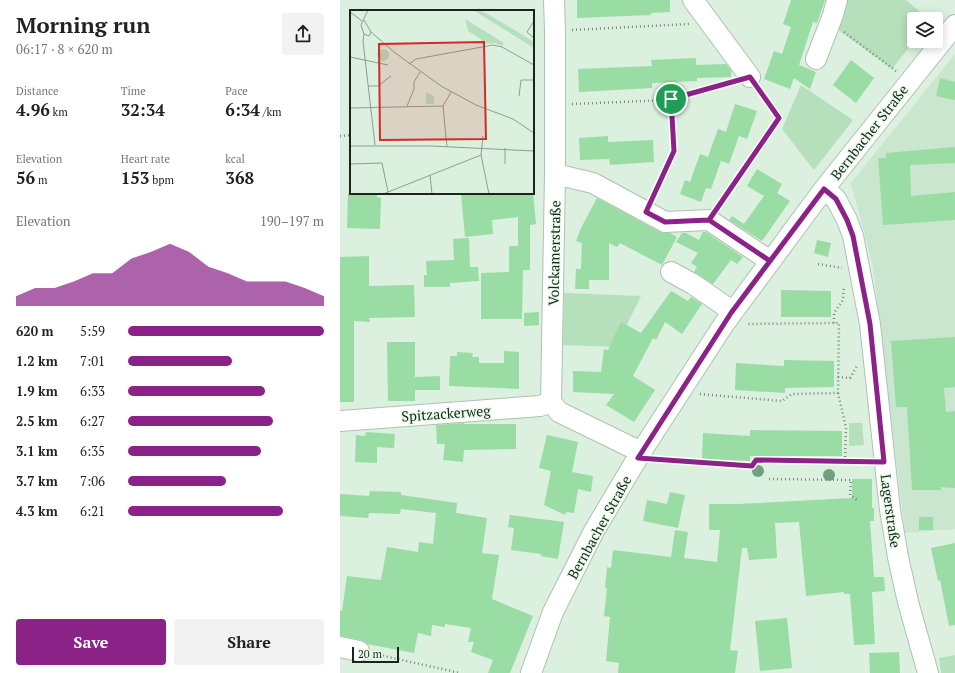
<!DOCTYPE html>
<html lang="en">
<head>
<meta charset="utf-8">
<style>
  body { margin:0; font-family:"PT Serif",serif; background:#f2f2f2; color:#222; height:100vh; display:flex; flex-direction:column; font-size:15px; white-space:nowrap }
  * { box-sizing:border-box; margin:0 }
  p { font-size:13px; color:#767676 }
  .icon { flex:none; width:22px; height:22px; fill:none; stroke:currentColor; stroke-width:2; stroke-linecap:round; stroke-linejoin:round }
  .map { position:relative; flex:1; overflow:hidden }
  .sheet { display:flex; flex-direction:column; background:#fff; width:340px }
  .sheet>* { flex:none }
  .controls { position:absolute; left:567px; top:12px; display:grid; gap:8px }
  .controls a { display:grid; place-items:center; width:36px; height:36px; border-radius:4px; background:#fff; box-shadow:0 2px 10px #0003; font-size:20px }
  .scale { position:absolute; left:12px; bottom:10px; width:47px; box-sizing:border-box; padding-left:4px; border:2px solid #1c231d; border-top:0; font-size:11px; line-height:14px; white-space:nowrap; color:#1c231d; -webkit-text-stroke:3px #e9fdeb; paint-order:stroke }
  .pin { position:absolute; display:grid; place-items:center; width:34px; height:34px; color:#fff; margin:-17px; border:2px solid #fff; border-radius:50%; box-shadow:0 1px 4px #0007 }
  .round { display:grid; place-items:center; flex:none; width:42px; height:42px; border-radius:4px; background:#f2f2f2 }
  .overview { display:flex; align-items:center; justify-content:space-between; height:68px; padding:0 16px }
  h1 { font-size:22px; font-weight:600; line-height:30px }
  .stats { display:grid; grid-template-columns:repeat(3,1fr); gap:6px; height:68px; padding:4px 16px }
  .stats div { display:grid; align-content:center }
  .stats b { font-size:17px; font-weight:600 }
  .stats small { font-size:11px; font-weight:400 }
  .stats p { font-size:11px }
  .chart { height:112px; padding:8px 16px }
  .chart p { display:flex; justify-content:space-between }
  .chart svg { width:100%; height:72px; margin-top:4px; fill:#8b2288; opacity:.7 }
  .cta { display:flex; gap:8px; margin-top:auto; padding:8px 16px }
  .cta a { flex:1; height:46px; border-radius:4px; background:#8b2288; color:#fff; font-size:16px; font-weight:600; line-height:46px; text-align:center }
  .cta a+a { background:#f2f2f2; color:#222 }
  ul { padding:0 16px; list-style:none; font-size:13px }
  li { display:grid; grid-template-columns:64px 48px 1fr; align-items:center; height:30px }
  li i { height:10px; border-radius:5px; background:#8b2288 }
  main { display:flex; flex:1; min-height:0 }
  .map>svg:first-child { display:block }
</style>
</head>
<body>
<main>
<section class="sheet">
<div class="overview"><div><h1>Morning run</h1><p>06:17 · 8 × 620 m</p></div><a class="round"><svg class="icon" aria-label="share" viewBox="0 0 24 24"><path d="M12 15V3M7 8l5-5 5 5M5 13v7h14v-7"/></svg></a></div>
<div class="stats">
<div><p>Distance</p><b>4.96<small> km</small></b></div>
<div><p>Time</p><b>32:34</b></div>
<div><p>Pace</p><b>6:34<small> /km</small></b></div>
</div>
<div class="stats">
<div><p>Elevation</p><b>56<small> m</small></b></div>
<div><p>Heart rate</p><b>153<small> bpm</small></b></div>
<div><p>kcal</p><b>368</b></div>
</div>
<div class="chart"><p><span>Elevation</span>190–197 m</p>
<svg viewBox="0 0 160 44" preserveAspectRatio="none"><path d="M0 44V38L10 33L20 33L30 29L40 24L50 24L60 15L70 11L80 6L90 11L100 20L110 24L120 29L130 29L140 29L150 33L160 38V44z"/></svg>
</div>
<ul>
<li><b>620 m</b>5:59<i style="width:100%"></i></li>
<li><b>1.2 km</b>7:01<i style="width:53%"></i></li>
<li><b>1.9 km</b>6:33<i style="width:70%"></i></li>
<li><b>2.5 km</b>6:27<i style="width:74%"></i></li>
<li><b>3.1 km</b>6:35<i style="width:68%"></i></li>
<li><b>3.7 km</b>7:06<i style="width:50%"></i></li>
<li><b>4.3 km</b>6:21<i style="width:79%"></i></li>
</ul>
<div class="cta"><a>Save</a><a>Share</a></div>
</section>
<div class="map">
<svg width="615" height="673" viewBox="0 0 615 673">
  <rect width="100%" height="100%" fill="#dbf0de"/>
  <path fill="#cbe6ce" d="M615,54V529L565,533L533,267L511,183Z"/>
  <path fill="#b6e0bc" d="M504,0H566L588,19H574V41L552,69L497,29Z
    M461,85L513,120L474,170L442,129Z
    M224,293L301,296L276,347L223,345Z
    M509,423H522L524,445L509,446Z
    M615,655V673H601L599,658Z"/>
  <path fill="#99dca4" d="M237,0H330V12L311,13V15L237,18Z
    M451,0H485L477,23L473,22L459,65L476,72L470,89L454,78L450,89L424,79L434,51L442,54L451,27L443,24Z
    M356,58V65L386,64L391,70V77L357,78V81L312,83V88L239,92L238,69L312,66L311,60Z
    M511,60L534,78L516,103L493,85Z
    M600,78L615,82V100L596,96Z
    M395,104L417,111L407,139L399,136L389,164L381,161L371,189L366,188L361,202L340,194L345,180L350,182L360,154L368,157L378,129L386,132Z
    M268,136V142L313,140L314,162L270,165L269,159L240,160L239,138Z
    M615,147V163L570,165L571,196L615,192V220L543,225L538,158H546V153Z
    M417,169L442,184L437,193L450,201L422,241L389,220L392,216L404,224L424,196L407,186Z
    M8,193H37V197L41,198L40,229L7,228Z
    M121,193H193L196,224L190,225V270H183L182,319H141V273L169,272V246H178V217L152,220L153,234L125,237Z
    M257,198L320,232L330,233L337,237L322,265L280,243L277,247L269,243V280H249V289H235L236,269H241L242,243L236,241L241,228Z
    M363,232H366L403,257L397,264L391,260L373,284L354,272L357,267L351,263L358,253L336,242L342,233H346L359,240Z
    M129,238L130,267H138L139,281L110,283V287H84V275H87L86,261L114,260L113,239Z
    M477,240L491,243L488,257L474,253Z
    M29,256V286L74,285L75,317L29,318L30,322L14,321V402H0V257Z
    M441,290L491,291V317H441Z
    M331,291L348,301L351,297L362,304L342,334L325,322L316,340L313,338L293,376L315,390L294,422L266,405L274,394L233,392V371L261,372L264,349L268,350L281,322L301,333Z
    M199,312V325L184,326V313Z
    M615,337V387L604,388L606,412L615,411V488L601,487V490H572L567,407H556L551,341Z
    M47,342H75V377L100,376V390H75V401H48Z
    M164,351L179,352V389L109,386L110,356H117V352L133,353L132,357H139V363H164Z
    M444,360L494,361V387L445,388V393L395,390L396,363L444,366Z
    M124,423V424H176V449L124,450L123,462L103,460L105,444H97L96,425Z
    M410,430L502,431V456H410V461L362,459L363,433L410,436Z
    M26,432L55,434L54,448L37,447V463L15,462L16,435L25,436Z
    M207,435L238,442L232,472L253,476L251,492L238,489L234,513L226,512L225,515L204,505L211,471L199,468Z
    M512,479H532V508H534V521H530L534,577H544L545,591L532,592L535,644L514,645L510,594H504V592L466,596L459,522L435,523L437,558L409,560L407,548H402L390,650L398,651L395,673H278L279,663L266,661L270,617L264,616L267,588H265L267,567L271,568L273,550L331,557L335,530L348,532L344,558L377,562L380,530H369V504H398L512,498Z
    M30,491L61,492V495L117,503L116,513L147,518L142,553L159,555L152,599L193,616L170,673H148L153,660L131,652L134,642H128L131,628L105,624V627L92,625L91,636L78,633L74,653L27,644L21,640L0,636V611H2L7,576L41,580L47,547L78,552L79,542L93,544L96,513L61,509L60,514L29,513L28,518L0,516V494L29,496Z
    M330,492L345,495L338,528L303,521L307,500L327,504Z
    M170,515L224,522L218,559L201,556V554L171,550L174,528L168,527Z
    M579,517H593V530H579Z
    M615,543V625L609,626L600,580L598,581L591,548Z
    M447,618L452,668L420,671L415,621Z
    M559,652L560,673H530L529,653Z"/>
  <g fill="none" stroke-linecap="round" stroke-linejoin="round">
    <defs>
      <path id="minor" d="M214,0L215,31V174L211,402L219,412L301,452
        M353,0L410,77
        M476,59L493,15L497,0
        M215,174L253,183L325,222L369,220L430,261
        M484,189L496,199L507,220L513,236L530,324L550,510L558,557L568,602L588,673
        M331,272L353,284L392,311
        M0,421L200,406L211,402
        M0,647L19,651
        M191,673L213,612L254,531L301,452L384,324L484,189L615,25"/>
    </defs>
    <use href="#minor" stroke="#aec2b1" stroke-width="22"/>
    <path stroke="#7b897d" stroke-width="2.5" stroke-dasharray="1 3" stroke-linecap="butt" d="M232,30L349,24
      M504,32L556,71
      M232,104L328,100L392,82
      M0,136L11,135
      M313,197L335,151L331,99
      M378,207L439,119L419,90
      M478,264L502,268
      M494,323V313L503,300L504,286
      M498,377L510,378L517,366
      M498,393L506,428L505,461
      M360,394L442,401L452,394L498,393L499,323L406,324
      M316,459L413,466L416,460L527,461
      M429,479L511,480L510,495L517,500
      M35,654L120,673"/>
    <use href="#minor" stroke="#fff" stroke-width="20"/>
  </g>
  <g fill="#70a07d">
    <circle cx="418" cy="471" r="6"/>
    <circle cx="489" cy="475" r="6"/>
  </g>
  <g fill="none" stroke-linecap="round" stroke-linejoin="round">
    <defs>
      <path id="route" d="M331,99L334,151L306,212L325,222L369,220L430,261L391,313L298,458L412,466L416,460L544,462L530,324L513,236L507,220L496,199L484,189L430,261L369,220L439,118L410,77L331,99"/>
    </defs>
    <use href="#route" stroke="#fff" stroke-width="8"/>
    <use href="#route" stroke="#8b2288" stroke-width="5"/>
  </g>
  <g text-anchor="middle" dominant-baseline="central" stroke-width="3" stroke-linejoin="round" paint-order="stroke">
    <g font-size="14" fill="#1c231d" stroke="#e9fdeb">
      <text transform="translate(529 132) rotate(-52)">Bernbacher Straße</text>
      <text transform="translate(214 253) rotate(-89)">Volckamerstraße</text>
      <text transform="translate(106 413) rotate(-4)">Spitzackerweg</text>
      <text transform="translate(551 511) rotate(82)">Lagerstraße</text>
      <text transform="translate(259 527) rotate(-61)">Bernbacher Straße</text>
    </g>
  </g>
  <g transform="translate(10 10)">
    <rect width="184" height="184" fill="#dbf0de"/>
    <path d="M123,0H130L153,13L184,32V38ZM115,9L154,33L152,36L145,33L132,34L131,29L118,21ZM27 45a6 6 0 1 1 12 0a6 6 0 1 1-12 0ZM76,82L84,86V94H76Z" fill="#b6e0bc"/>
    <path fill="none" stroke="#8f9e91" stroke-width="1" d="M0,2L12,11M14,10L21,22L19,26L14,24L11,15L18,0M184,11L177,22L184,28M21,22L44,42L91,76L126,95L163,109L184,123M14,24L13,31L25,135M0,47L38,55M59,54L66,49L143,35L152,37L184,55M18,76H28L41,66M169,86L171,70H184M57,96L64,79V72L70,62M93,96L97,137M0,98L93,96L101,82M133,126L131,145L139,184M0,136H81L184,141M155,138V154M0,154L32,153L38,182M80,165L82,184M33,184L131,145"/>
    <path fill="#d62828" fill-opacity="0.15" stroke="#d62828" stroke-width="2" d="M134,32L136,129L30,130L29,34Z"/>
    <rect width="184" height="184" fill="none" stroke="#1c231d" stroke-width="2"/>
  </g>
</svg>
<div class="controls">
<a><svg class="icon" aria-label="layers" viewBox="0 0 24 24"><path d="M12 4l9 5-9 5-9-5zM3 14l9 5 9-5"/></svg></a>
</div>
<div class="scale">20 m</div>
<div class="pin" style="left:331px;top:99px;background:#1e9e55"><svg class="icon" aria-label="arrive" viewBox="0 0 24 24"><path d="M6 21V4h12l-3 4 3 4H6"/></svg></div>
</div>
</main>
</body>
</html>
